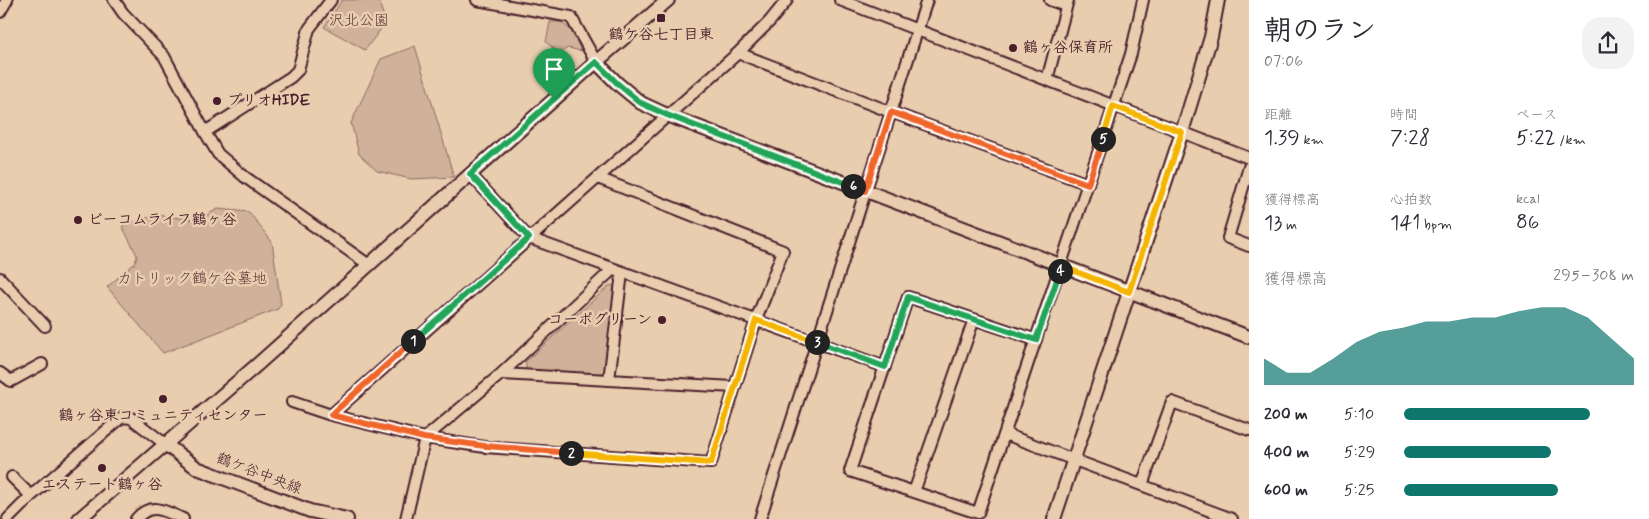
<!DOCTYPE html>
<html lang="ja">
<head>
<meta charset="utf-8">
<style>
  body { margin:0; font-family:Mynerve,"Klee One",sans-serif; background:#f2f2f3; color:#2b2b33; height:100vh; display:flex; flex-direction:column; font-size:19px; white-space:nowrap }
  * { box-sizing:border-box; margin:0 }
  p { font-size:16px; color:#7c7c81 }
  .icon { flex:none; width:28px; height:28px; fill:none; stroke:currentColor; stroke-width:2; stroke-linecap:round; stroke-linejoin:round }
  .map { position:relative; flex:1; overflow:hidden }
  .details { display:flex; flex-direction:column; background:#fff; width:400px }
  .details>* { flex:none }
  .pin { position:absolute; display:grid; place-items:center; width:42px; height:42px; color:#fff; margin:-51px -21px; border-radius:50% 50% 50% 0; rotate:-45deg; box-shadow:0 0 5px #0007 }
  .pin .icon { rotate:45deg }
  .km { position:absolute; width:25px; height:25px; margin:-12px; border-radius:50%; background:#222; color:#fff; font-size:14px; line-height:25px; text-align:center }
  .round { display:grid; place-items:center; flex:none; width:52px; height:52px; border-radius:20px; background:#f2f2f3 }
  .headline { display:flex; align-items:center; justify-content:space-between; height:85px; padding:0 15px }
  h1 { font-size:28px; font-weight:600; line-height:38px }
  .stats { display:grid; grid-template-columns:repeat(3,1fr); gap:8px; height:85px; padding:5px 15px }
  .stats div { display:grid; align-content:center }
  .stats b { font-size:21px; font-weight:600 }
  .stats small { font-size:14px; font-weight:400 }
  .stats p { font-size:14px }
  .chart { height:140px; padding:10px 15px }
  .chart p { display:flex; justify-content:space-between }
  .chart svg { width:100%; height:90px; margin-top:5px; fill:#0f766e; opacity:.7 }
  ul { padding:0 15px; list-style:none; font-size:16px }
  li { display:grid; grid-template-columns:80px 60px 1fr; align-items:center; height:38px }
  li i { height:12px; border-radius:6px; background:#0f766e }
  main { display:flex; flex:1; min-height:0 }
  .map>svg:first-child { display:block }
</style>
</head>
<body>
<main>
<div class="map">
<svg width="1249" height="519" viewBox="0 0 1249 519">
  <rect width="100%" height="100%" fill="#e8ceaf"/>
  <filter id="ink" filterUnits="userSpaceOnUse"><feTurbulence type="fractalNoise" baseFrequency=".02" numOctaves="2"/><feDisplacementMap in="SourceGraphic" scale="10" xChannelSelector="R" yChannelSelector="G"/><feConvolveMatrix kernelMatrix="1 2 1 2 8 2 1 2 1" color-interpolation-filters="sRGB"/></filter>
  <g filter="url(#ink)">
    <path fill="#cfb299" stroke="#8c6862" d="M342,0H378L386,22L365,50L324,27Z
      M550,22H561L573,32L581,51L568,48L559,53L546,42Z
      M415,46L454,177L411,179L377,171L359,154L351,123L381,59Z
      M218,209L249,212L272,242L281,304L278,309L163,353L107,287L135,263L137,255L122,226L156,215L197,220Z
      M610,285L618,287L606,376L527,372L525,362Z"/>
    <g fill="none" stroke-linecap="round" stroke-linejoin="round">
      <defs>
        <path id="minor" d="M114,0L123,13L164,56L205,132L218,154L245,177L369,265
          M477,0L571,17L596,62
          M840,0L1249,158
          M1050,0L1066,6
          M0,12L7,0
          M738,53L891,112L1088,184
          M1047,80L1068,0
          M205,132L291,77L298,70L309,29L331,0
          M1249,167L1228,238L1249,246
          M470,174L529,238L885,367
          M0,278L45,326
          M1036,340L908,297L850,471L978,513L1131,54L1143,0
          M0,373L11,381L42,364
          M501,374L734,387
          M609,380L622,273
          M292,402L331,415L425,438L485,447L711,463L756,320L783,251L598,178
          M331,415L738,53L770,21L787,0
          M1005,434L1232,519
          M12,477L31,496
          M1142,485L1172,402L1249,430
          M914,492L974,319
          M8,519L31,496L122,417L131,418L165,444
          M136,519C151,501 165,511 183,519
          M406,519L425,438L501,374L613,269
          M760,519L927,0"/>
        <path id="tertiary" d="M596,62L618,84L641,103L667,115L1249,337
          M165,444L197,468L310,511L347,519
          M79,519L258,364L596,62L668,0
          M1054,519L1182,132L1211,37L1218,0"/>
      </defs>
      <use href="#minor" stroke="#4a1f2b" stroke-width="14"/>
      <use href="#tertiary" stroke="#4a1f2b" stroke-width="16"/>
      <use href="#minor" stroke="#e8ceaf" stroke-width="10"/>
      <use href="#tertiary" stroke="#e8ceaf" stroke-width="12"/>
    </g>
  </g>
  <g fill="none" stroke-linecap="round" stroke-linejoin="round" filter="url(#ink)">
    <defs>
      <path id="split-1" d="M413,341L529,238L470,174L554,99"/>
      <path id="split-2" d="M413,341L331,415L424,438L485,446L571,453"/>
      <path id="split-3" d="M571,453L711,463L756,320L817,342"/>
      <path id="split-4" d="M817,342L885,367L908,297L1036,340L1060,271"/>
      <path id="split-5" d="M1060,271L1061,266L1129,292L1182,132L1113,106L1103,139"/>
      <path id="split-6" d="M853,186L865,191L891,112L1088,184L1103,139"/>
      <path id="split-7" d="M554,99L596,62L618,84L641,103L667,115L853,186"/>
    </defs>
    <use href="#split-1" stroke="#fff" stroke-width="10"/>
    <use href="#split-2" stroke="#fff" stroke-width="10"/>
    <use href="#split-3" stroke="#fff" stroke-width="10"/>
    <use href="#split-4" stroke="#fff" stroke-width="10"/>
    <use href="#split-5" stroke="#fff" stroke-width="10"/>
    <use href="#split-6" stroke="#fff" stroke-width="10"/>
    <use href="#split-7" stroke="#fff" stroke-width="10"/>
    <use href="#split-1" stroke="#22a559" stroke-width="6"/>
    <use href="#split-2" stroke="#f0652b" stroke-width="6"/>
    <use href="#split-3" stroke="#f5b400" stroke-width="6"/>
    <use href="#split-4" stroke="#22a559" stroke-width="6"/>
    <use href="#split-5" stroke="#f5b400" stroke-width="6"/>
    <use href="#split-6" stroke="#f0652b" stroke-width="6"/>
    <use href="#split-7" stroke="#22a559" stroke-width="6"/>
  </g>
  <g fill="#4a1f2b" stroke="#e8ceaf" stroke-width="2">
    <rect x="656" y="13" width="10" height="10" rx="2.5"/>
    <circle cx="1013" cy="48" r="5"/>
    <circle cx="217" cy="101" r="5"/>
    <circle cx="78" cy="220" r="5"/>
    <circle cx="662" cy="320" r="5"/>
    <circle cx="163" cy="399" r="5"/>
    <circle cx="102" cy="468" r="5"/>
  </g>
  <g text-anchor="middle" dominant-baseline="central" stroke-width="5" stroke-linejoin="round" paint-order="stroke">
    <g font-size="15" fill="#5e353c" stroke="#e8ceaf">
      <text x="359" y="21">沢北公園</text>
      <text x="192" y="279">カトリック鶴ケ谷墓地</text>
    </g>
    <g font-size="15" font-weight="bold" fill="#4a1f2b" stroke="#e8ceaf">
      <text x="661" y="35">鶴ケ谷七丁目東</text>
      <text x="1023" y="48" text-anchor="start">鶴ヶ谷保育所</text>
      <text x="227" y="101" text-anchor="start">プリオHIDE</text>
      <text x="88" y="220" text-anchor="start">ピーコムライフ鶴ヶ谷</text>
      <text x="652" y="320" text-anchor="end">コーポグリーン</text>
      <text x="163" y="416">鶴ヶ谷東コミュニティセンター</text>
      <text x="102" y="485">エステート鶴ヶ谷</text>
    </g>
    <g font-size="15" fill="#4a1f2b" stroke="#e8ceaf">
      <text transform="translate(259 474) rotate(21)">鶴ケ谷中央線</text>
    </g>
  </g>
</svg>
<div class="pin" style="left:554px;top:99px;background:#1e9e55"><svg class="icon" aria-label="arrive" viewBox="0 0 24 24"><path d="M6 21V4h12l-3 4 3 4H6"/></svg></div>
<b class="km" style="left:413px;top:341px">1</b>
<b class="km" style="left:571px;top:453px">2</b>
<b class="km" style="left:817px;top:342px">3</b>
<b class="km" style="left:1060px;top:271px">4</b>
<b class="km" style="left:1103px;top:139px">5</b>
<b class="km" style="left:853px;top:186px">6</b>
</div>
<section class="details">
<div class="headline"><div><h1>朝のラン</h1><p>07:06</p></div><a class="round"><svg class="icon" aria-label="share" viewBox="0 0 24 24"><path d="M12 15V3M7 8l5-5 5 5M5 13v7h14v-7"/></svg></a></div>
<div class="stats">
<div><p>距離</p><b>1.39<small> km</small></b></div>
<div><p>時間</p><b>7:28</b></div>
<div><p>ペース</p><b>5:22<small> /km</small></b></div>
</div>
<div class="stats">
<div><p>獲得標高</p><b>13<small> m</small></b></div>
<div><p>心拍数</p><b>141<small> bpm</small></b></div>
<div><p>kcal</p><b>86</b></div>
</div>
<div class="chart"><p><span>獲得標高</span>295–308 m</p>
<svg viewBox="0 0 160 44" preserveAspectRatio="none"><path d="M0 44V31L10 38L20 38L30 31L40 23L50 18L60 16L70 13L80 13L90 11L100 11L110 8L120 6L130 6L140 11L150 21L160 31V44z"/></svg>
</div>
<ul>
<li><b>200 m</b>5:10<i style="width:81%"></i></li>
<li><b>400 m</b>5:29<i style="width:64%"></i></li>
<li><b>600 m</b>5:25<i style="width:67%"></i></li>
</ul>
</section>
</main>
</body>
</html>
